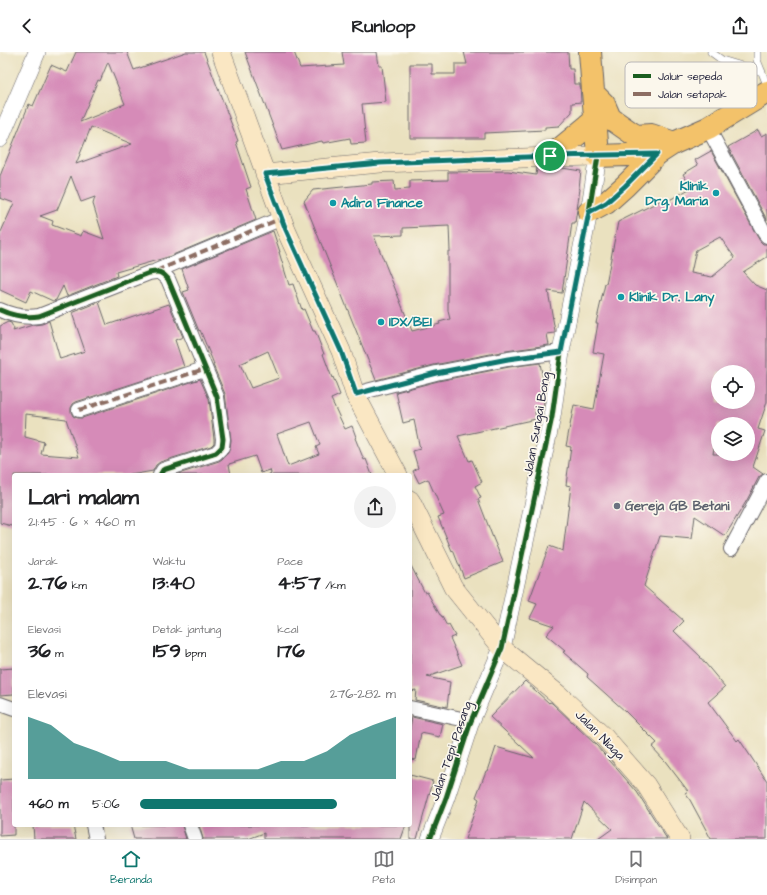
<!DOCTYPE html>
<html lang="id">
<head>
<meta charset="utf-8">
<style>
  body { margin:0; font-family:"Architects Daughter",sans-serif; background:#f2f2f2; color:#202124; height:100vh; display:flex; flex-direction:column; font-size:15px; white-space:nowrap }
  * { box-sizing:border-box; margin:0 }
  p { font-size:13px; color:#757577 }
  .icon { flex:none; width:22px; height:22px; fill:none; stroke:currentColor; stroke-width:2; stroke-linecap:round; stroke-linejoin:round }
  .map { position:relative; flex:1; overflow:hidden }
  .panel { position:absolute; left:12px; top:421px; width:400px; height:354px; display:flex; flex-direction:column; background:#fff; border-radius:4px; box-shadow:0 4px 16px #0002 }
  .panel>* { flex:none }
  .controls { position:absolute; left:711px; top:313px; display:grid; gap:8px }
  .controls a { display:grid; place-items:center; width:44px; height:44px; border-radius:50%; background:#fff; box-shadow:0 4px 16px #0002; font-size:20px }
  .pin { position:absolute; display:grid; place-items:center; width:34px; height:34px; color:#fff; margin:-17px; border:2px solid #fff; border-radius:50%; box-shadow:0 1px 4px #0007 }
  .round { display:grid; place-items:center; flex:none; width:42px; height:42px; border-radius:21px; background:#f2f2f2 }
  .head { display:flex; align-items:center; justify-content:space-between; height:68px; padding:0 16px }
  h1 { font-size:22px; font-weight:700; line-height:30px }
  .metrics { display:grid; grid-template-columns:repeat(3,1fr); gap:6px; height:68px; padding:4px 16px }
  .metrics div { display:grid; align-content:center }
  .metrics b { font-size:20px; font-weight:700 }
  .metrics small { font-size:11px; font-weight:400 }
  .metrics p { font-size:11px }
  .chart { height:112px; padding:8px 16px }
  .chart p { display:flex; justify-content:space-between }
  .chart svg { width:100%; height:72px; margin-top:4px; fill:#0f766e; opacity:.7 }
  ul { padding:0 16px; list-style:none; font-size:13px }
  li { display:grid; grid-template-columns:64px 48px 1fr; align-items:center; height:30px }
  li i { height:10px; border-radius:5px; background:#0f766e }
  header { display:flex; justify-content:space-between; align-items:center; height:52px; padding:0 16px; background:#fff; font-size:18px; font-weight:700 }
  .menu { display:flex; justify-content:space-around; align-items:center; height:56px; border-top:1px solid #e0e0e0; background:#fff; font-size:11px; color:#757577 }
  .menu a { display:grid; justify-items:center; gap:2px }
  .menu .active { color:#0f766e }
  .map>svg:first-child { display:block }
</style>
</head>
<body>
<header><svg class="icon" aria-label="back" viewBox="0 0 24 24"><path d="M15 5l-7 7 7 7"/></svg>Runloop<svg class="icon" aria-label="share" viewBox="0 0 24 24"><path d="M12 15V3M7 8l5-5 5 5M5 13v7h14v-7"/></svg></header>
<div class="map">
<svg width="767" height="787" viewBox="0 0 767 787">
  <rect width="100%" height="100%" fill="#fbf7ec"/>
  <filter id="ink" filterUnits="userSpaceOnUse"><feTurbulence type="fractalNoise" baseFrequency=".025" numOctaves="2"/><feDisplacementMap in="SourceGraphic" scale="8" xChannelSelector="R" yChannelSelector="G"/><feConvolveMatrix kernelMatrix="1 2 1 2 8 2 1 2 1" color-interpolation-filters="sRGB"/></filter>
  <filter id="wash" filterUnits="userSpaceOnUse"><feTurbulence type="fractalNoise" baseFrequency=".012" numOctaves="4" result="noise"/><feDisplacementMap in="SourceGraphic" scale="16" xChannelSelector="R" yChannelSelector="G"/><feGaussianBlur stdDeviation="0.9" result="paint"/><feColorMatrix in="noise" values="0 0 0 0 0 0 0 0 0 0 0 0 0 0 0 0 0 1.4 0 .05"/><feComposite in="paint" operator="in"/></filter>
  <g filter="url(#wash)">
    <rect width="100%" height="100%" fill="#eae1bf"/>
    <g id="blocks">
      <path fill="#d68bb8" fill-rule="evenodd" d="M76,0H127L134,18L186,0H204L238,89L236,90L251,135L246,137L256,168L168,205L116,220L117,224L67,244L63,234L56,248L53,249L31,239L26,250L0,238V182L14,151L0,146V124L29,52L33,54L51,13L67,20ZM108,10L125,52L80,70L98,28L100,29ZM91,75L132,92L76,112ZM71,124L81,150L95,145L93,152L104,187L83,179L81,184L52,173L53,169L40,164L57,158Z
        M245,0H294L300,16L344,13L342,0H377L379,14H382L386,50L362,52L366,91L351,92L350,86L323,91L322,89L282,98Z
        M464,0H568L569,17H573L574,32H580L581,50L572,51V60L559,74L545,75V78L484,81V86H410V12H432V22H455V12H467Z
        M758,78L761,84L767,81V168L728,95Z
        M711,99L757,184L760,189L763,192H767V205L743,220L755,233L767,238V350L758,377L765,379L753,415L763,422L759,425L747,448L725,484L695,464L692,487L660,484L644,534L684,569L674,579L701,605H700L725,635L708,650L737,689L739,687L767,729V787H711L690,748L685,741L688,739L665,709L652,695L657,691L625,659L587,625L588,622L563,600L565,599L546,583L554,574L530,566L537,552L529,549L549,494L563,499L571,434L566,433L571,395L566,394L574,353L594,357L604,302L593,300L598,271H596L605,232H606L618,170L662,148L664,151L691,136L683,122L698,113L695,108ZM720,185L735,206L712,225L691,221L696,198ZM718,320H748V350H718ZM718,372H748V402H713Z
        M537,116H545L552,117L555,116H562L581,119L579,136L580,137L575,171H572L562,241L548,239L555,279V281L547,282L549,293L506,299L434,313L376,328L304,149L313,138L372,132V130L394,129L395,138L410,137V129L448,128V120L508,119L536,123ZM449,174L450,199H448V259L450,267L439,270L440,272L412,279L374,184L403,183V176Z
        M273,179L280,200H279L289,233L293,232L302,258L304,257L313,279H315L324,302H323L332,326L333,325L340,343L331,347L345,377L352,374L356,385L355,386L364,408L366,407L372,423H268L271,421L270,418L261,421L255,404L229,412L231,423H175L219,409L222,407L228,401L230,396L231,388L225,342L213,313L214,312L200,278L199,279L183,240L189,238L182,217ZM268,299L279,326L251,336L240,312ZM311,370L320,393L316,395L319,402L288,414L277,382Z
        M99,250L107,273L169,252L183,285L175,288L184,315L76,350L73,352L71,356V360L73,364L77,366H82L200,327L209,347L214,387V391L211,394L160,410L156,413L153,419L130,423H14V468L12,474L0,471V274L8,270L11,271L14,277L13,279L33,273L42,272L49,269L60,307L85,299L72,261ZM26,362L66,367L79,405L41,402L44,390L25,385Z
        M540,311L545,338L542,339L544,349L543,358L535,360L536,367L458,384L469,409L472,408L482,430L475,434L481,446L478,447L493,486L503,510L464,526L453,498L452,499L438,465L444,463L428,427L419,431L413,419L418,416L413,399L420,397L414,368L403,371L396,340L438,329L509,315Z
        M410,512L425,541L427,540L440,563H441L447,574L449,573L455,584L450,586L462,613L427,625L450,630L447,655L415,648L416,638L410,639Z
        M14,616V642L0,643V617Z
        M525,629L549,651L550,650L552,651L597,694L637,740L667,787H598L612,777L584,750L572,787H465L479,747L476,745L486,719H488L496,695L534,706L490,665Z
        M412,665L443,672L440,685L421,681L416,708L410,707V676Z
        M410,723L433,729L417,787H410Z
        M14,727V783L0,784V728Z
        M33,773H73L76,787H34Z
        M130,773H182L186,787H134Z
        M199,773H406L401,787H264V781L248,787H203Z"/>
    </g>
  </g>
  <g filter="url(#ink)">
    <use href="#blocks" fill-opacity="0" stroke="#686569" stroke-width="1"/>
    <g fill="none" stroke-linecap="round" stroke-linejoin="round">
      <defs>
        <path id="service" d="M711,0L722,8L762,20
          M757,0V8L767,33"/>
        <path id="minor" d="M708,76L764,180L767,184
          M156,219L282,166
          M0,258C13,264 25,266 39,264L149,221C158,219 161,219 168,227L217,345L223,387L222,395L216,401L163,418L160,423
          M355,342L436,321L508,307L561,300
          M79,358L204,317
          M731,497L767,429
          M0,652L14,657
          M410,656L471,669
          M93,773L96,787
          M190,773L195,787"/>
        <path id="tertiary" d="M0,87L37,0
          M430,787L446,746L471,669L502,596L552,365L561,300L589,160L598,104"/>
        <path id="secondary" d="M221,0L286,178L341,299L355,342L398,423
          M265,122L380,111L550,105L598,104
          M410,448L453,535L502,596L559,643L605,686L646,733L680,787"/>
        <path id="primary" d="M590,0L598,104L657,102L674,91L708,76L767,40
          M594,42L604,52L610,66L636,84L651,83L674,91
          M550,105L595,68
          M589,160L606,151L625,134L657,102"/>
      </defs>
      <use href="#service" stroke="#686569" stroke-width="8"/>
      <use href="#minor" stroke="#686569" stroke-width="16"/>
      <use href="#tertiary" stroke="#686569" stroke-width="18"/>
      <use href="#secondary" stroke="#686569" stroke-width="20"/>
      <use href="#primary" stroke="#686569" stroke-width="24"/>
      <use href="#service" stroke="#fff" stroke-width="7"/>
      <use href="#minor" stroke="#fff" stroke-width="14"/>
      <use href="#tertiary" stroke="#fff" stroke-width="17"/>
      <use href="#secondary" stroke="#fae7c3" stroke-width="19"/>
      <use href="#primary" stroke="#f3c26a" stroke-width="22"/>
      <path stroke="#8d6e63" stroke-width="4" stroke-dasharray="8 4" stroke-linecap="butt" d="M156,219L282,166
        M79,358L204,317"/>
      <defs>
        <path id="cycleway" d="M0,258C13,264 25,266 39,264L149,221C158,219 161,219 168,227L217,345L223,387L222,395L216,401L163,418L160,423
          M430,787L446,746L471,669L502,596L552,365L561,300L589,160L598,104"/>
      </defs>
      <use href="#cycleway" stroke="#fbf7ec" stroke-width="8"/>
      <use href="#cycleway" stroke="#1b5e20" stroke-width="5"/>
    </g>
  </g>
  <g fill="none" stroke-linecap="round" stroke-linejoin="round" filter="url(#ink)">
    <defs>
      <path id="route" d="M657,102L625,134L606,151L589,160L561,300L508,307L436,321L356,342L341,299L286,178L265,122L380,111L550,104Z"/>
    </defs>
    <use href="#route" stroke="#fff" stroke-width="8"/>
    <use href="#route" stroke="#0f766e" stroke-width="5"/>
  </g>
  <g fill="#0f9aa8" stroke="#fbf7ec" stroke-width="1.5">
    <circle cx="716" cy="141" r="4"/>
    <circle cx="333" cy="151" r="4"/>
    <circle cx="621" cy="245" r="4"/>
    <circle cx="381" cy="270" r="4"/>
  </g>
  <circle fill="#6b7280" stroke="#fbf7ec" stroke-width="1.5" cx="617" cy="454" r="4"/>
  <g text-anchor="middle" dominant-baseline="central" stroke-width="3.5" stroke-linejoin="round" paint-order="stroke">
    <g font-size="13" font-weight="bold" fill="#0d838f" stroke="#fbf7ec" text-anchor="start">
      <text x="708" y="134" text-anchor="end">Klinik<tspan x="708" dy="15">Drg. Maria</tspan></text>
      <text x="341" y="151">Adira Finance</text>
      <text x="629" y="245">Klinik Dr. Lany</text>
      <text x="389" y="270">IDX/BEI</text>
    </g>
    <g font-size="13" fill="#22223b" stroke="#fbf7ec">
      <text transform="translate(537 372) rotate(-80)">Jalan Sungai Bong</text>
      <text transform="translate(600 683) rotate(45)">Jalan Niaga</text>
      <text transform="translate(451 699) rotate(-71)">Jalan Tepi Pasang</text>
    </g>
    <g font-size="13" font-weight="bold" fill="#5b616d" stroke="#fbf7ec" text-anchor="start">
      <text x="625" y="454">Gereja GB Betani</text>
    </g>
  </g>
  <rect x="625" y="10" width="132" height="46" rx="6" fill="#fbf7ec" stroke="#bab7b7" stroke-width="1"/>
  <rect x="633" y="22" width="18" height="4" fill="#1b5e20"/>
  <rect x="633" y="40" width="18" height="4" fill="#8d6e63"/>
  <g font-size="11" fill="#22223b">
    <text x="658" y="28">Jalur sepeda</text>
    <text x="658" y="46">Jalan setapak</text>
  </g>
</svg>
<div class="controls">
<a><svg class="icon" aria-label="locate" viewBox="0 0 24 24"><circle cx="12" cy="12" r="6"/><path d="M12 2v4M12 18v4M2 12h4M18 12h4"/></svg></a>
<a><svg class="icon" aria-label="layers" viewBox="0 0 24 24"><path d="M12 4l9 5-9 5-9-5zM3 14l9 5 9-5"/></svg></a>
</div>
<div class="pin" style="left:550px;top:104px;background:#1e9e55"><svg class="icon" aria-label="arrive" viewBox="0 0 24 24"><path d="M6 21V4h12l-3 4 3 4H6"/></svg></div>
<section class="panel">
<div class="head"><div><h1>Lari malam</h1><p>21:45 · 6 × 460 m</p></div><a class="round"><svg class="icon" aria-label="share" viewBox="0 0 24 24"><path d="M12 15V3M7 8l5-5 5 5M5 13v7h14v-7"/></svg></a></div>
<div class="metrics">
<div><p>Jarak</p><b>2.76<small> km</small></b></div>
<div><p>Waktu</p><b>13:40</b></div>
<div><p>Pace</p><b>4:57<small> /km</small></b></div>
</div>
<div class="metrics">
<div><p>Elevasi</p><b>36<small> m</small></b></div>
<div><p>Detak jantung</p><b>159<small> bpm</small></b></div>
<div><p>kcal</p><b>176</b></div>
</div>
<div class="chart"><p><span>Elevasi</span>276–282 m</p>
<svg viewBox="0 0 160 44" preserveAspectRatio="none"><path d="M0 44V6L10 11L20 22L30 27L40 33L50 33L60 33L70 38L80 38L90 38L100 38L110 33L120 33L130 27L140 17L150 11L160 6V44z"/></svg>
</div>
<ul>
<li><b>460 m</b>5:06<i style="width:77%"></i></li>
</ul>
</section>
</div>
<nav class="menu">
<a class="active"><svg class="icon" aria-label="home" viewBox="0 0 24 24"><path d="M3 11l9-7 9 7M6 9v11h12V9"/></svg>Beranda</a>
<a><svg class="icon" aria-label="map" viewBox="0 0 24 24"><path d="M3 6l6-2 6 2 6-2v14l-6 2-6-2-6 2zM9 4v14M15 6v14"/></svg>Peta</a>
<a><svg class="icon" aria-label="saved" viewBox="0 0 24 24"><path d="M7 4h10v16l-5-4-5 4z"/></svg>Disimpan</a>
</nav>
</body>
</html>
